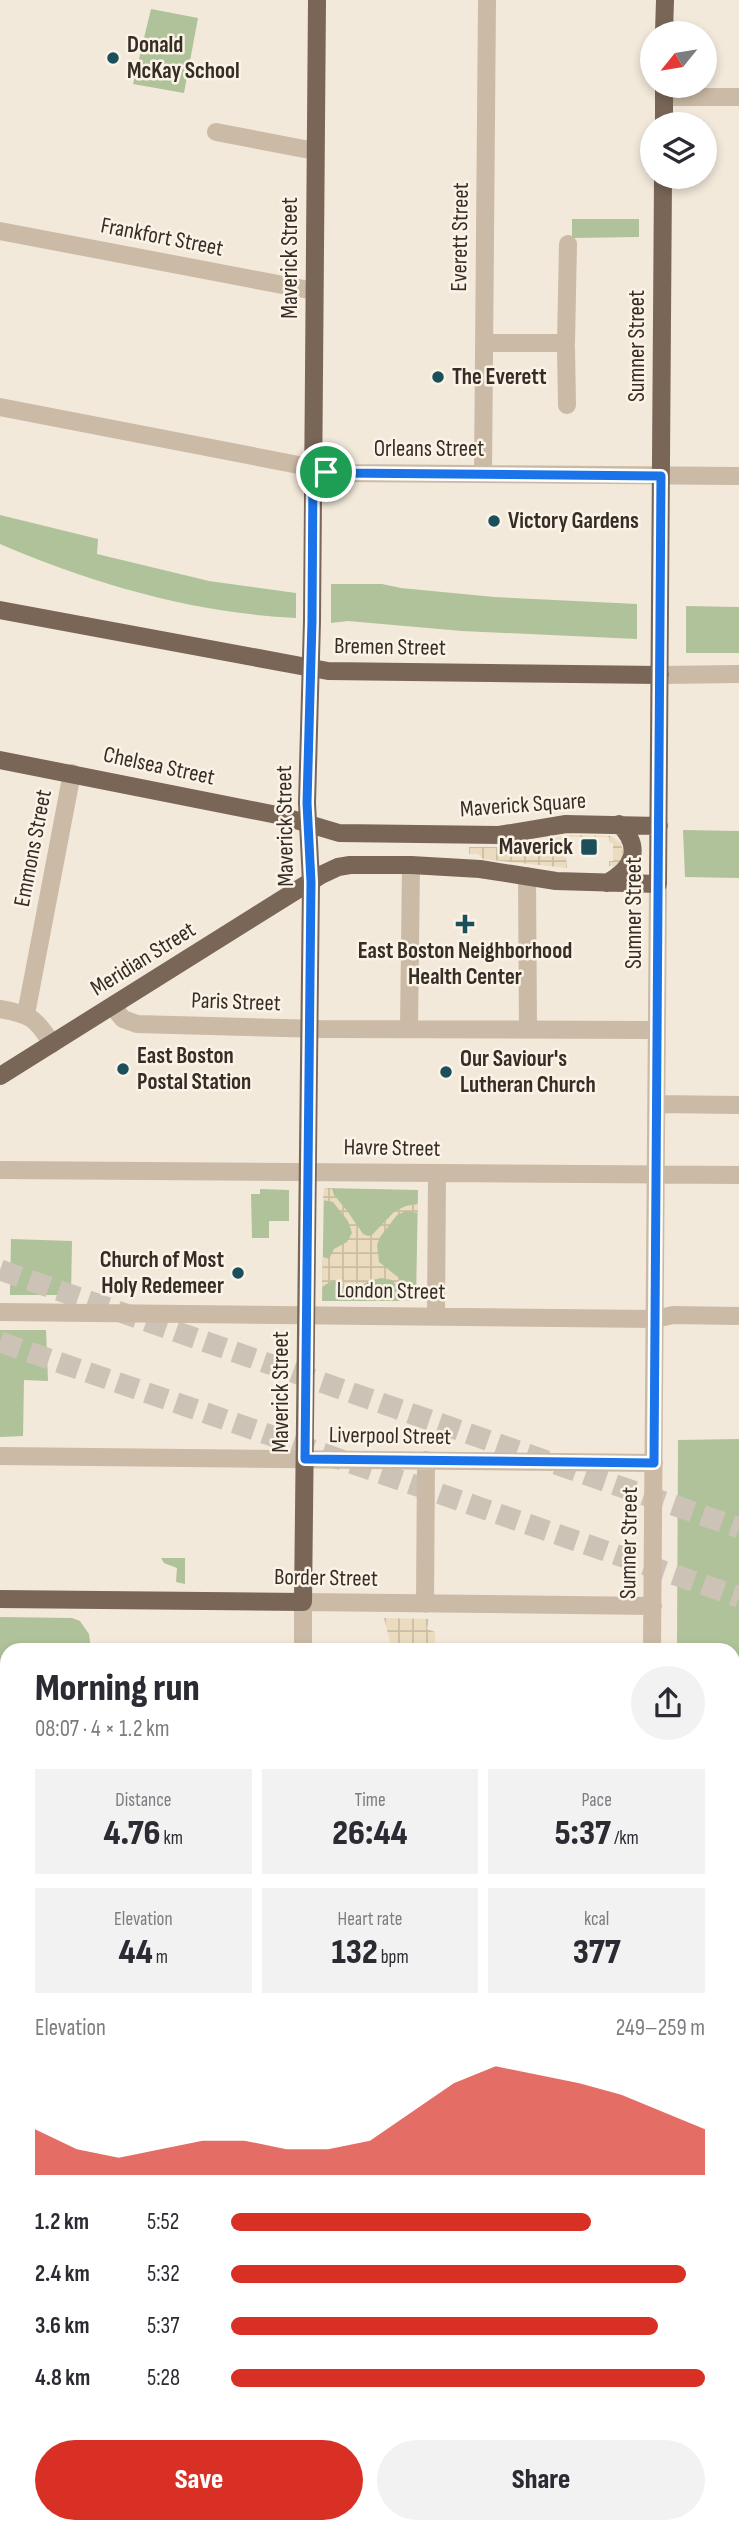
<!DOCTYPE html>
<html lang="en">
<head>
<meta charset="utf-8">
<style>
  body { margin:0; font-family:"Sofia Sans Condensed",sans-serif; background:#f2f2f3; color:#2b2b33; height:100vh; display:flex; flex-direction:column; font-size:26px; white-space:nowrap }
  * { box-sizing:border-box; margin:0 }
  p { font-size:23px; color:#7c7c81 }
  .icon { flex:none; width:38px; height:38px; fill:none; stroke:currentColor; stroke-width:2; stroke-linecap:round; stroke-linejoin:round }
  .map { position:relative; flex:1; overflow:hidden }
  .panel { position:absolute; left:0px; top:1643px; width:740px; height:891px; display:flex; flex-direction:column; background:#fff; border-radius:21px 21px 0 0; box-shadow:0 4px 10px #0003 }
  .panel>* { flex:none }
  .needle { width:46px; rotate:240deg }
  .controls { position:absolute; left:640px; top:21px; display:grid; gap:14px }
  .controls a { display:grid; place-items:center; width:77px; height:77px; border-radius:50%; background:#fff; box-shadow:0 4px 10px #0003; font-size:35px }
  .pin { position:absolute; display:grid; place-items:center; width:60px; height:60px; color:#fff; margin:-30px; border:4px solid #fff; border-radius:50%; box-shadow:0 2px 7px #0007 }
  .round { display:grid; place-items:center; flex:none; width:74px; height:74px; border-radius:37px; background:#f2f2f3 }
  .headline { display:flex; align-items:center; justify-content:space-between; height:119px; padding:0 35px }
  h1 { font-size:38px; font-weight:800; line-height:52px }
  .figures { display:grid; grid-template-columns:repeat(3,1fr); gap:10px; height:119px; padding:7px 35px }
  .figures div { display:grid; align-content:center; border-radius:0px; background:#f2f2f3; text-align:center }
  .figures b { font-size:35px; font-weight:800 }
  .figures small { font-size:19px; font-weight:400 }
  .figures p { font-size:19px }
  .chart { height:196px; padding:14px 35px }
  .chart p { display:flex; justify-content:space-between }
  .chart svg { width:100%; height:126px; margin-top:7px; fill:#d93025; opacity:.7 }
  .cta { display:flex; gap:14px; margin-top:auto; padding:14px 35px }
  .cta a { flex:1; height:80px; border-radius:42px; background:#d93025; color:#fff; font-size:28px; font-weight:800; line-height:80px; text-align:center }
  .cta a+a { background:#f2f2f3; color:#2b2b33 }
  ul { padding:0 35px; list-style:none; font-size:23px }
  li { display:grid; grid-template-columns:112px 84px 1fr; align-items:center; height:52px }
  li i { height:18px; border-radius:9px; background:#d93025 }
  .map>svg:first-child { display:block }
</style>
</head>
<body>
<div class="map">
<svg width="739" height="2533" viewBox="0 0 739 2533">
  <defs>
    <pattern id="plaza-grid" width="8" height="8" patternUnits="userSpaceOnUse" patternTransform="scale(1.75)"><rect width="8" height="8" fill="#ebdcc0"/><path d="M0 4h8M4 0v8" fill="none" stroke="#cabda5"/></pattern>
    <pattern id="water-ripples" width="26" height="14" patternUnits="userSpaceOnUse" patternTransform="scale(1.75)"><rect width="26" height="14" fill="#78a9b0"/><path d="M2 4q2-2 4 0t4 0M15 11q2-2 4 0t4 0" fill="none" stroke="#638a8f"/></pattern>
  </defs>
  <rect width="100%" height="100%" fill="#f2e9da"/>
  <path fill="#b0c299" d="M151,9L198,18L184,93L133,84Z
    M572,219H639V237L572,238Z
    M0,515L98,539L97,554L209,581L296,593V618C193,613 94,584 0,544Z
    M331,584H382L401,588L494,597L637,604V639L462,631L348,621L331,623Z
    M686,606L739,607V653H686Z
    M683,830L739,831V878L685,877Z
    M324,1188L418,1190L416,1301H322Z
    M260,1189L289,1190V1221H269V1238H252L251,1194H260Z
    M11,1239L72,1241L71,1295H10Z
    M0,1330H46L48,1381L24,1380L23,1436L0,1437Z
    M739,1439V1700L733,1702V1650H677L678,1440Z
    M161,1558H185V1584L176,1582L177,1568L164,1563Z
    M0,1617L72,1618L80,1621L89,1634L91,1650H7V1730H0Z
    M733,1828L739,1829V1901L733,1902Z"/>
  <path fill="url(#plaza-grid)" d="M570,835L611,836L621,843L623,852L622,858L615,866H609V861H613V843H610L609,837H568V843H565L567,868L483,859L478,854H469V847H526L534,842Z
    M324,1188L332,1189L334,1195L348,1212L363,1234L368,1236L372,1235L395,1211L406,1206L418,1204V1213L406,1211L397,1215L380,1237L377,1245L379,1262L399,1278L409,1301H399V1291L395,1284L392,1280L381,1278L369,1281L356,1288H346L333,1280L322,1287L323,1257L329,1259L334,1249L347,1242L352,1233L348,1221L333,1202L323,1200Z
    M384,1618L429,1619L427,1629L435,1632V1645L431,1650H392Z"/>
  <path fill="url(#water-ripples)" d="M733,1700H739V1829L733,1828Z
    M0,1739L7,1740V2527H733V1902L739,1901V2533H0Z"/>
  <g fill="none" stroke-linecap="round" stroke-linejoin="round">
    <path stroke="#1b4f59" stroke-width="2" stroke-dasharray="9 7" stroke-linecap="butt" d="M733,2068L739,2072
      M733,2332L739,2329
      M733,2413L739,2450
      M124,2533L145,2527"/>
    <path stroke="#ccc3b6" stroke-width="21" stroke-dasharray="21 10" stroke-linecap="butt" d="M0,1270L739,1528
      M0,1342L739,1597"/>
    <path stroke="#cbbaa5" stroke-width="18" d="M664,97H739
      M216,132L315,151
      M0,231L314,291
      M484,343H566L568,244
      M563,344L566,347L567,405
      M0,407L340,473L739,476
      M483,474L487,0
      M660,675L739,674
      M527,876L528,1030
      M113,1007L123,1019L137,1024L321,1029L657,1030
      M0,1009C30,1014 36,1018 52,1044
      M26,1014L72,773
      M409,1029L411,865
      M657,1104L739,1105
      M0,1170L739,1175
      M0,1312L655,1319L673,1315L739,1316
      M436,1316L437,1173
      M0,1456L654,1463
      M425,1604L426,1460
      M303,1650V1602L653,1606
      M652,1650L658,884"/>
    <path stroke="#796657" stroke-width="18" d="M664,33L665,0
      M664,124V86
      M0,610L328,671L660,675
      M0,760L282,816L339,833L499,835L566,824L659,826
      M607,883C633,868 643,848 619,824
      M0,1076L321,875L338,867L350,865H411L480,869L556,881L658,884L663,177
      M0,1599L303,1602L311,882L307,803L312,621L317,0"/>
  </g>
  <g fill="none" stroke-linecap="round" stroke-linejoin="round">
    <defs>
      <path id="route" d="M313,469L340,473L661,476L654,1463L305,1459L311,882L307,803L312,621Z"/>
    </defs>
    <use href="#route" stroke="#fff" stroke-width="14"/>
    <use href="#route" stroke="#1a73e8" stroke-width="9"/>
  </g>
  <g fill="#1b4f59" stroke="#faf3e6" stroke-width="2.5">
    <circle cx="113" cy="58" r="7"/>
    <circle cx="438" cy="377" r="7"/>
    <circle cx="494" cy="521" r="7"/>
    <rect x="580" y="838" width="18" height="18" rx="3.5"/>
    <path d="M461.5 913.5h7v7h7v7h-7v7h-7v-7h-7v-7h7z"/>
    <circle cx="123" cy="1069" r="7"/>
    <circle cx="446" cy="1072" r="7"/>
    <circle cx="238" cy="1273" r="7"/>
  </g>
  <g text-anchor="middle" dominant-baseline="central" stroke-width="5" stroke-linejoin="round" paint-order="stroke">
    <g font-size="23" font-weight="bold" fill="#362d27" stroke="#faf3e6" text-anchor="start">
      <text x="127" y="45">Donald<tspan x="127" dy="26">McKay School</tspan></text>
      <text x="452" y="377">The Everett</text>
      <text x="508" y="521">Victory Gardens</text>
      <text x="573" y="847" text-anchor="end">Maverick</text>
      <text x="465" y="951" text-anchor="middle">East Boston Neighborhood<tspan x="465" dy="26">Health Center</tspan></text>
      <text x="137" y="1056">East Boston<tspan x="137" dy="26">Postal Station</tspan></text>
      <text x="460" y="1059">Our Saviour's<tspan x="460" dy="26">Lutheran Church</tspan></text>
      <text x="224" y="1260" text-anchor="end">Church of Most<tspan x="224" dy="26">Holy Redemeer</tspan></text>
    </g>
    <g font-size="23" fill="#362d27" stroke="#faf3e6">
      <text transform="translate(162 237) rotate(11)">Frankfort Street</text>
      <text transform="translate(460 237) rotate(-89)">Everett Street</text>
      <text transform="translate(290 258) rotate(-90)">Maverick Street</text>
      <text transform="translate(637 346) rotate(-90)">Sumner Street</text>
      <text x="429" y="449">Orleans Street</text>
      <text transform="translate(390 647) rotate(1)">Bremen Street</text>
      <text transform="translate(159 766) rotate(12)">Chelsea Street</text>
      <text transform="translate(523 805) rotate(-4)">Maverick Square</text>
      <text transform="translate(285 826) rotate(-91)">Maverick Street</text>
      <text transform="translate(33 848) rotate(-79)">Emmons Street</text>
      <text transform="translate(634 913) rotate(-90)">Sumner Street</text>
      <text transform="translate(143 959) rotate(-32)">Meridian Street</text>
      <text transform="translate(236 1002) rotate(2)">Paris Street</text>
      <text transform="translate(392 1148) rotate(1)">Havre Street</text>
      <text transform="translate(391 1291) rotate(1)">London Street</text>
      <text transform="translate(281 1392) rotate(-90)">Maverick Street</text>
      <text transform="translate(390 1436) rotate(1)">Liverpool Street</text>
      <text transform="translate(629 1543) rotate(-89)">Sumner Street</text>
      <text transform="translate(326 1578) rotate(1)">Border Street</text>
    </g>
  </g>
</svg>
<div class="controls">
<a><svg class="needle" viewBox="-14 -14 28 28"><path d="M0-13l5 13h-10z" fill="#e53935"/><path d="M0 13l5-13h-10z" fill="#7c7c81"/></svg></a>
<a><svg class="icon" aria-label="layers" viewBox="0 0 24 24"><path d="M12 4l9 5-9 5-9-5zM3 14l9 5 9-5"/></svg></a>
</div>
<div class="pin" style="left:326px;top:472px;background:#1e9e55"><svg class="icon" aria-label="arrive" viewBox="0 0 24 24"><path d="M6 21V4h12l-3 4 3 4H6"/></svg></div>
<section class="panel">
<div class="headline"><div><h1>Morning run</h1><p>08:07 · 4 × 1.2 km</p></div><a class="round"><svg class="icon" aria-label="share" viewBox="0 0 24 24"><path d="M12 15V3M7 8l5-5 5 5M5 13v7h14v-7"/></svg></a></div>
<div class="figures">
<div><p>Distance</p><b>4.76<small> km</small></b></div>
<div><p>Time</p><b>26:44</b></div>
<div><p>Pace</p><b>5:37<small> /km</small></b></div>
</div>
<div class="figures">
<div><p>Elevation</p><b>44<small> m</small></b></div>
<div><p>Heart rate</p><b>132<small> bpm</small></b></div>
<div><p>kcal</p><b>377</b></div>
</div>
<div class="chart"><p><span>Elevation</span>249–259 m</p>
<svg viewBox="0 0 160 44" preserveAspectRatio="none"><path d="M0 44V28L10 35L20 38L30 35L40 32L50 32L60 35L70 35L80 32L90 22L100 12L110 6L120 9L130 12L140 16L150 22L160 28V44z"/></svg>
</div>
<ul>
<li><b>1.2 km</b>5:52<i style="width:76%"></i></li>
<li><b>2.4 km</b>5:32<i style="width:96%"></i></li>
<li><b>3.6 km</b>5:37<i style="width:90%"></i></li>
<li><b>4.8 km</b>5:28<i style="width:100%"></i></li>
</ul>
<div class="cta"><a>Save</a><a>Share</a></div>
</section>
</div>
</body>
</html>
